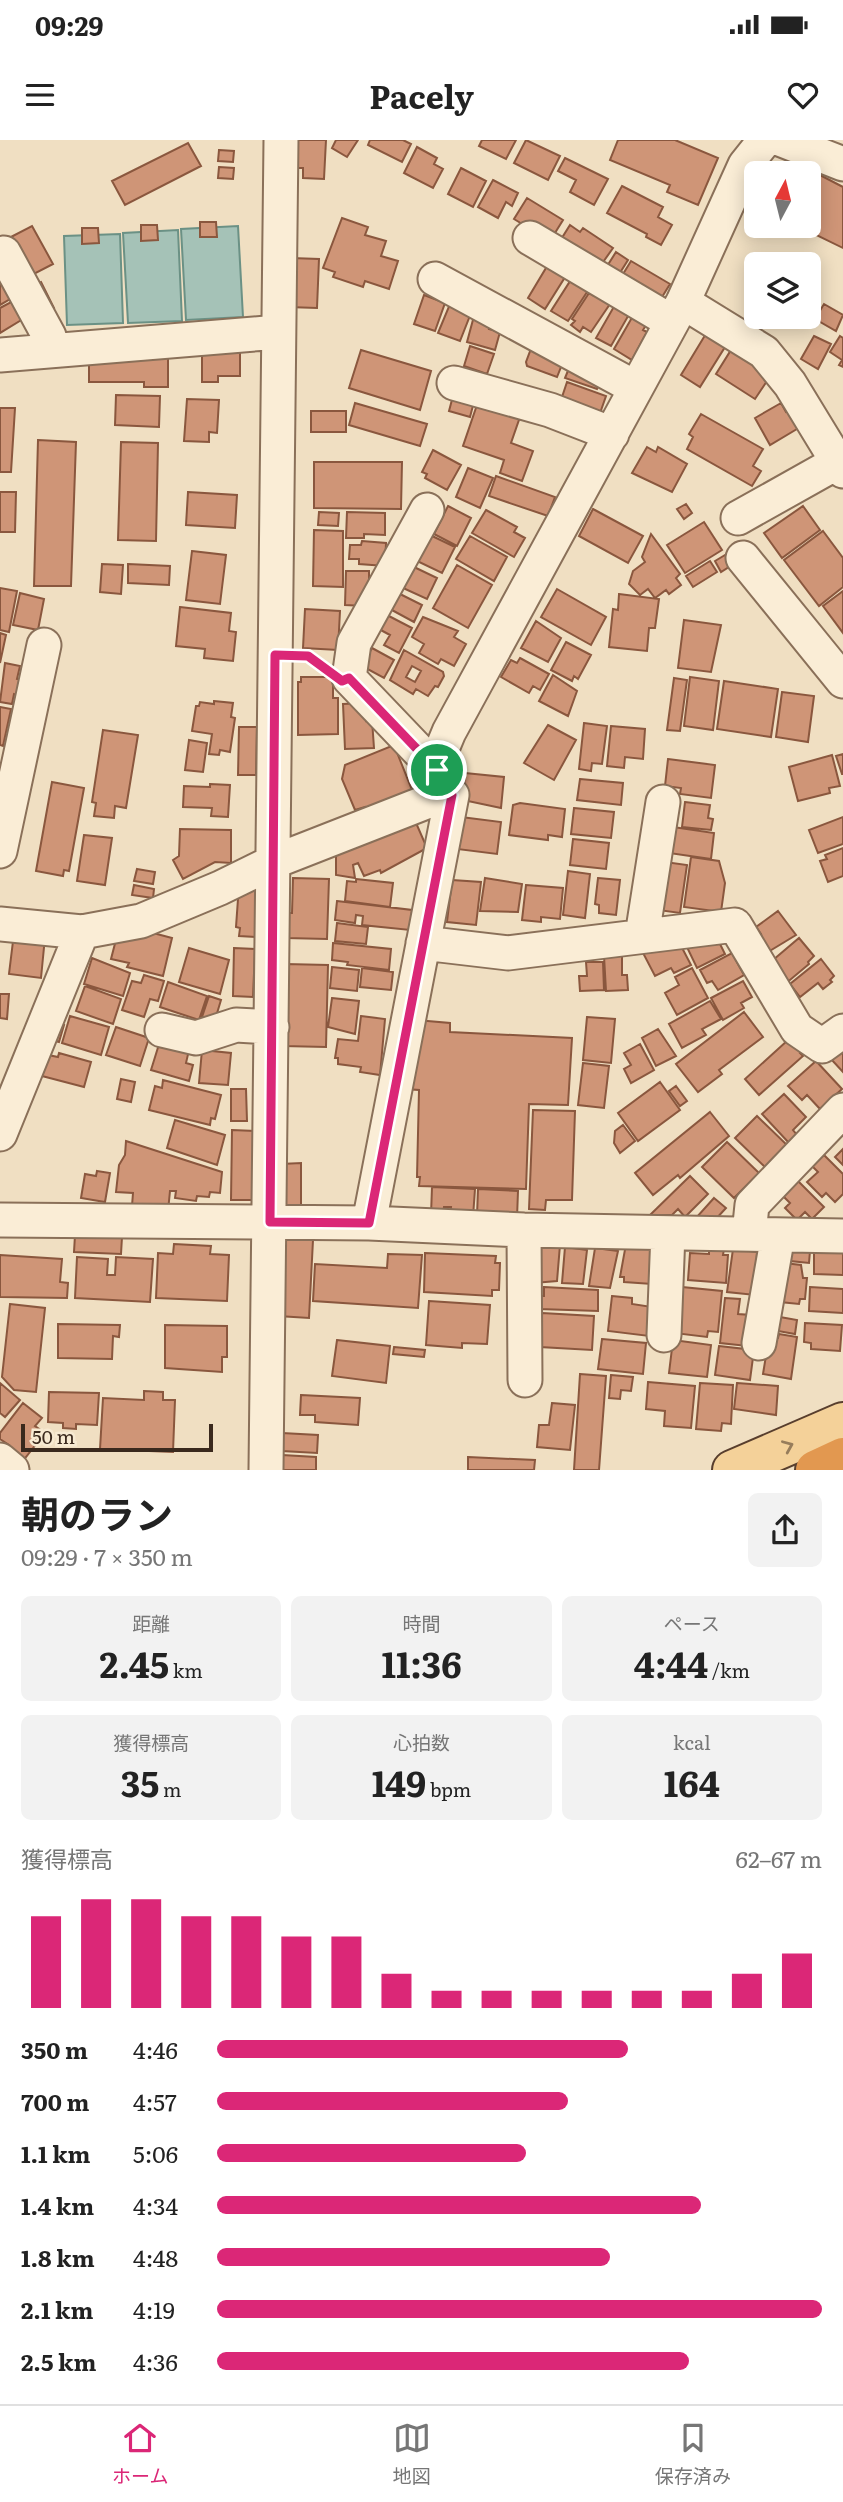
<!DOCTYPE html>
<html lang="ja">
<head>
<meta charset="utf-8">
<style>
  body { margin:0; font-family:Literata,"Noto Sans JP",serif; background:#f2f2f2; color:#222; height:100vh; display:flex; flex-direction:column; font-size:26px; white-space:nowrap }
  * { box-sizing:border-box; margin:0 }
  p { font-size:23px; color:#767676 }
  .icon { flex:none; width:38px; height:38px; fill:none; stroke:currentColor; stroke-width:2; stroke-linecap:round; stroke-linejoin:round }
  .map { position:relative; height:1330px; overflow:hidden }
  .sheet { display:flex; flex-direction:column; background:#fff; flex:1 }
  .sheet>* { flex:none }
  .needle { width:46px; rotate:7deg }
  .tools { position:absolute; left:744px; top:21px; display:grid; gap:14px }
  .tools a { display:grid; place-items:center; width:77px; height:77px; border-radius:10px; background:#fff; box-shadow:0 4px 18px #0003; font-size:35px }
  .scale { position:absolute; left:21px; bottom:18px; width:192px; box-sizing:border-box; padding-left:7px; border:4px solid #3a291d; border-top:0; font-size:19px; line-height:24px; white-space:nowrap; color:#3a291d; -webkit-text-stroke:5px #f7ead2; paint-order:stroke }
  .pin { position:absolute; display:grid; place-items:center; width:60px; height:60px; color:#fff; margin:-30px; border:4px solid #fff; border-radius:50%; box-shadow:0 2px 7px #0007 }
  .round { display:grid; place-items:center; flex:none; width:74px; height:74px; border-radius:10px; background:#f2f2f2 }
  .head { display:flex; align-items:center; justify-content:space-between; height:119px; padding:0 21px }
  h1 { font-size:38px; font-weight:700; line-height:52px }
  .metrics { display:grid; grid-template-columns:repeat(3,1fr); gap:10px; height:119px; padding:7px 21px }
  .metrics div { display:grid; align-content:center; border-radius:10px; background:#f2f2f2; text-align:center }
  .metrics b { font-size:35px; font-weight:700 }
  .metrics small { font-size:19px; font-weight:400 }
  .metrics p { font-size:19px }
  .chart { height:196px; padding:14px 21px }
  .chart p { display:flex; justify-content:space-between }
  .chart svg { width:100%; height:126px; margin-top:7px; stroke:#db2777; stroke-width:6 }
  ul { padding:0 21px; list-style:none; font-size:23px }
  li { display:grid; grid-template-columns:112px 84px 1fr; align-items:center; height:52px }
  li i { height:18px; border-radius:9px; background:#db2777 }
  .status { display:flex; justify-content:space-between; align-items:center; height:49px; padding:0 35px; background:#fff; direction:ltr }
  .status svg { height:19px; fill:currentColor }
  header { display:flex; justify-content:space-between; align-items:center; height:91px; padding:0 21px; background:#fff; font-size:32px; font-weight:700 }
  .menu { display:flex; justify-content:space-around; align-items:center; height:98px; border-top:2px solid #e0e0e0; background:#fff; font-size:19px; color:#767676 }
  .menu a { display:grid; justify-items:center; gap:4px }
  .menu .selected { color:#db2777 }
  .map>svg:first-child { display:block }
</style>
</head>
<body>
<div class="status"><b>09:29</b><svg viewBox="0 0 49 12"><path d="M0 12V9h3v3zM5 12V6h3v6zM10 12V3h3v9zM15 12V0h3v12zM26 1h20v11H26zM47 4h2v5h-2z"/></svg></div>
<header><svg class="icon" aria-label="menu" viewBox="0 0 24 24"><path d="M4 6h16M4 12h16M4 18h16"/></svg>Pacely<svg class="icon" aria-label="heart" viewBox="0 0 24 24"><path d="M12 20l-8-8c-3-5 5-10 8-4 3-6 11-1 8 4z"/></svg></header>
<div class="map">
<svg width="843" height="1330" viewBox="0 0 843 1330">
  <rect width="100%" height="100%" fill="#f0dfc2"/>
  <path fill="#a5c2b7" stroke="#6b9185" stroke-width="2" d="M238,86L243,177L186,180L181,89Z
    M178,90L182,181L128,183L123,93Z
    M120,94L123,183L67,185L64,96Z"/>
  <path fill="#cf9577" stroke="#8a573e" stroke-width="2" fill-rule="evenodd" d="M291,0H326L324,39L303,38V28H290Z
    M336,0H358L347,17L332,8Z
    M370,0H403L411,4L402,22L368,5Z
    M482,0H516L506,19L479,6Z
    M526,0L560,16L548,40L514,23Z
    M618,0H675L718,18L698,65L667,52L670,45L610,20Z
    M188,3L201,26L125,65L112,41Z
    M417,7L437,18L434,24L443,29L433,48L404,33Z
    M219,10L234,11L233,22L218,21Z
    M565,18L608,39L594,65L570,52L576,40L558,31Z
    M219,27L234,28L233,39L218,38Z
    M461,28L486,41L473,67L448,54Z
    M818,34L843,47V108L798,86H808V54Z
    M493,40L518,53L512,66L506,62L498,78L478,67Z
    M622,46L663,67L658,77L672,85L661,105L646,97L647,94L607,73Z
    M527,58L563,80L550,101L514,79Z
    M342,78L368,87L365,95L386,101L381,116L398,121L389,149L365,141L363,147L333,137L335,132L323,128Z
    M200,82H216L217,97H200Z
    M141,85H157L158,100L141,101Z
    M570,85L580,92L583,88L613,108L601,125L560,101Z
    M32,86L53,124L28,137L7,99Z
    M82,88H98L99,103L82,104Z
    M616,112L628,120L616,139L604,131Z
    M291,118L319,119L317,168L288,167Z
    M631,121L670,144L659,162L620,139Z
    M549,123L567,134L545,169L528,158Z
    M574,135L591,146L568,181L551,171Z
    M0,136L12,158L0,165Z
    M41,142L54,168L45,173L32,146Z
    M597,151L612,161L591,192L583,187L580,192L571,185L575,181L572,179L589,153L594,156Z
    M424,155L445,163L435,191L414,184Z
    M13,161L23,179L0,193V168Z
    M616,163L631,171L611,206L596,198Z
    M450,164L471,173L460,201L438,193Z
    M824,164L843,175L836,191L815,179Z
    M634,174L648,182L643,190L647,192L632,220L614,209Z
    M474,176L491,180L489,189L500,192L495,210L467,202Z
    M710,187L730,199L700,247L681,235Z
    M814,196L831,204L818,229L801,219Z
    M840,196L843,198V227L839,225L842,220L830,212Z
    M470,206L494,214L487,234L464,226Z
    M532,206L563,222L557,237L527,226L526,222Z
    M240,207V236H218V242H202V208Z
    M168,210V247H144V242H89V214Z
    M361,210L431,231L420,270L349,248Z
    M731,210L771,235L755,259L716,234Z
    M572,221L602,237L597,249L565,238Z
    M567,242L606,256L599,276L560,263Z
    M454,252L475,258L470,277L449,271Z
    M116,255L160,256L159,287L115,285Z
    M187,259L219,260L217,293L209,292V302L184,301Z
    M479,259L521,274L511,303L533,311L522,341L500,333L504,320L463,306Z
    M355,263L427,284L420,306L349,285Z
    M781,263L786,272L792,269L802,286L770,305L755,278Z
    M0,268H15L11,332H0Z
    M311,271H346V292H311Z
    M701,274L763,309L753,326L761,331L752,346L687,309L693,297L689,294Z
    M38,300L76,302L71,446H34Z
    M121,302L158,303L156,401L118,400Z
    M647,307L656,312L658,307L687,324L672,352L632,333Z
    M433,310L461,325L447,350L425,338L427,334L422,332Z
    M314,322H402L401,369L314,368Z
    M468,328L493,338L480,368L456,357Z
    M496,336L555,357L548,376L489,356Z
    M0,352H16L15,392H0Z
    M188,352L237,355L235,388L186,385Z
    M686,364L692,373L684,379L677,369Z
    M448,366L471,378L457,406L434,394Z
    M803,366L820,390L782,418L764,393Z
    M593,369L643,396L628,423L579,396Z
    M486,370L517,387L514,392L525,398L514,417L472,393Z
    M319,372L339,373L338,386L318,385Z
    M347,372L385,373V395L364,394V398H346Z
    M704,382L722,410L685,433L667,405Z
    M314,390L343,391V447L313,446Z
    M823,391L843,418V447L819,466L784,420Z
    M428,394L455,407L442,433L415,420Z
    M651,394L680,434L676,438L681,445L669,454L666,450L655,458L648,449L640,455L629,444L633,431L645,422L642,417Z
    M470,396L507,417L494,441L456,419Z
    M362,401L386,403L385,426L359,424V419H349L350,405H361Z
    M192,411L226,415L220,464L186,460Z
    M725,415L732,425L721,432L715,421Z
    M710,421L717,432L693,447L686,436Z
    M102,424L123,425L121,454L100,452Z
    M128,424L170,426L169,445L128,443Z
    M457,425L492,445L468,488L433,468Z
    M414,427L437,438L427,459L403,448Z
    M346,431H369V458L365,466L345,465Z
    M0,448L17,451L9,492L0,490Z
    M557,449L606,477L591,505L541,477Z
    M843,451V493L823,466Z
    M20,453L44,459L38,490L13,485Z
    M398,453L422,465L414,482L390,469Z
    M619,454L659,459L655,488H649L647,511L609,507L613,469L618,470Z
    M180,467L231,473L229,491L236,492L233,521L204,518L205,509L176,506Z
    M305,469L340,471L338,510L303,508Z
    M385,474L412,488L399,513L384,505L390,495L377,488Z
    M423,477L458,491L454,497L466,504L454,526L441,519L438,524L419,513L424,504L412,497Z
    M684,480L721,485L711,532L678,528Z
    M536,481L561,498L548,522L521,508Z
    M0,493L6,495L0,523Z
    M566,502L591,515L578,539L574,536L572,541L551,530Z
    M372,508L394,520L384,538L362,526Z
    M404,510L443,532L444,536L438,547L435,546L428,556L416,549L413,554L390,540ZM412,526L421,531L415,542L406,537Z
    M520,518L549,534L540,550L533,546L529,553L501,537L511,520L517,523Z
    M5,523L20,526L17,539L23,540L20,556L14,554L12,564L0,562Z
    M553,535L577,551L568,576L539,561Z
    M301,537H333V558H338V594L298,595V542H301Z
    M690,537L719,541L713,590L684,586Z
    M674,538L687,540L680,591L667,590Z
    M724,541L778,549L771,597L717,589Z
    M782,552L814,556L808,602L776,597Z
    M214,561L233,563L231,577L235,578L230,612L220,610L219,615L209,614L212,594L192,591L196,566H199L200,562L214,564Z
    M365,563L366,581L372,580L374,608L345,609L343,564Z
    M0,567L11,569L3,606L0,605Z
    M584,583L607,586L602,624L592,623L591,631L579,629Z
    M548,585L576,600L554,640L524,623Z
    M611,586L645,589L643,619L625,617L624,628L607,626Z
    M239,587H257L256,635H238Z
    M103,590L138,595L126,668L115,666L114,678L94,676L96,663L92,662Z
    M189,600L207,603L203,632L185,630Z
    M394,605L414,655L367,674L365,667L355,670L342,639L345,625Z
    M843,614V634H842L836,616Z
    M832,615L840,646L829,648L830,653L798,661L789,627Z
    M668,619L715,625L711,658L680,654L681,648L665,646Z
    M465,633L504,637L501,668L463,660Z
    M580,639L623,643L621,665L577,660Z
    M52,642L84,648L69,731L64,730L63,736L36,731Z
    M210,644L230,645L228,677L211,676L212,668L183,667L184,646L210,647Z
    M685,662L710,665L708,678L713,679L711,690L682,687Z
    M520,663L565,669L562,697L548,695V700L509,695L513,665Z
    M574,668L614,672L611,698L571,694Z
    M413,676L427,708L381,733L380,730L364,736L358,723L353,725L355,738L336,735V709Z
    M461,677L501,682L497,714L457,709Z
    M843,677V704L818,713L809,690Z
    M673,687L714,693L711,719L669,713Z
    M180,689L231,690V723L215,722L183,739L173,720L179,716Z
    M84,695L112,698L105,745L77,741Z
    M573,699L609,703L606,729L570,725Z
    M843,708V736L828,742L820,721L827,719L825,715Z
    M691,717L719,721L725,743L721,772L684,767Z
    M665,722L687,725L680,773L658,770Z
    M137,729L155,732L153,744L134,741Z
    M568,731L590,734L585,778L563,775Z
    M293,738L329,739L327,799L286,798L287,773H292Z
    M485,738L522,744L518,772L480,771Z
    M598,738L620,740L616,775L599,773V765L595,764Z
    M356,739L393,743L390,767L345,761L347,741L356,742Z
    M452,740L481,742L476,785L447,782Z
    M134,745L154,749L153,758L132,755Z
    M239,745L260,746L256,797L239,796L240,788L236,787Z
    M526,745L563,748L560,779L541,777V782L522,780Z
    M337,761L412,770L410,790L362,785L363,776L356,775L355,783L335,780Z
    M778,771L796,795L768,812L757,797L761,794L756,787Z
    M337,783L368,787L366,804L335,801Z
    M138,789L172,798L163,836L127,827L129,823L111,819L118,792Z
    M14,793L45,797L41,838L9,834Z
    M717,798L725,814L697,828L685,803Z
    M799,798L814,816L808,822L809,824L784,845L773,820Z
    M679,802L691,825L674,833L671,828L655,836L642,811Z
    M333,803L391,809L389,830L347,825L348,822L332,820Z
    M189,808L229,820L220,854L179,842Z
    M234,808L255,809L253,857L233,856Z
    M732,813L744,835L718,850L712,841L707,843L700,830Z
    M622,815V835H627L628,850L606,851L604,816Z
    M92,818L130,833L123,856L84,844Z
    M821,819L834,836L830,840L832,842L823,849L818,843L800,857L790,844Z
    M586,822H603L604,850L580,851L579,836H587Z
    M285,824L328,825L326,907L283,906Z
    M332,827L359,830L357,851L330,848Z
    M362,828L393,832L391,850L360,847Z
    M692,828L708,858L677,875L665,853L679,845L675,837Z
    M144,835L164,841L158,861L150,859L144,877L122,870L132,841L141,843Z
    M743,841L752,857L741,863L744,868L723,880L711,858Z
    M168,842L207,856L199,880L160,867Z
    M85,846L121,859L113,884L76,871Z
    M0,854H9L7,879L0,878Z
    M209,856L221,860L215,880L202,877Z
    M332,858L359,861L355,894L328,887Z
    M710,861L721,879L702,889L706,895L682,908L669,884Z
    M744,872L763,897L719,930L722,934L698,952L676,924Z
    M70,876L109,887L101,915L62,903Z
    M361,876L385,879L380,935L360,932L361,927L338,924V918H335L338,899L358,901Z
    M587,877L615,879L611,923L583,920Z
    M416,880L450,883V892L572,898L568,965L529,964L526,1049L419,1046L420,1037H417L419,950L405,949Z
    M53,882L64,885L59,902L48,899Z
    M116,887L149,898L140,926L106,915Z
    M658,889L676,916L656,926L642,898Z
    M788,900L803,910L800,913L803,916L759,955L745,939Z
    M160,901L189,910L186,923L193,925L189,941L151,930Z
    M640,904L654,930L631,943L624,929L631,925L624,913Z
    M843,908V932L831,919Z
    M202,910L231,913L228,945L199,943Z
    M59,913L91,922L84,947L42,936L48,915L58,917Z
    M816,921L842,949L820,969L807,955L802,960L788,946Z
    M583,923L609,926L604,968L578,965Z
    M121,939L135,942L131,962L117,959Z
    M163,940L221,955L215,979L211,978L210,985L149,970L155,946L162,948Z
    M660,942L680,970L638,1001L618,973Z
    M676,946L687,961L680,966L669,951Z
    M231,949H246L247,981H231Z
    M784,954L806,977L793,990L797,995L789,1003L762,974Z
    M533,970L575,971L572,1060H546L545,1070L529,1069Z
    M710,972L729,996L680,1038L678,1035L653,1055L635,1033Z
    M757,976L788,1006L766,1028L735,998Z
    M175,980L225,995L217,1025L167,1008Z
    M623,985L635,1001L620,1013L614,1003L615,991Z
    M232,990L255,991L254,1060H231Z
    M126,1001L222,1032L220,1053L210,1052L209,1057L197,1056L196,1061L175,1058L176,1051H170L168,1071L132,1066L133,1053L116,1052L119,1025L125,1015Z
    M727,1002L759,1033L734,1058L702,1027Z
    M843,1009V1025L835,1017Z
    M824,1015L843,1034V1054L835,1062L826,1053L822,1057L807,1042L818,1032L812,1026Z
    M301,1023V1072H281V1024Z
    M97,1031L110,1033L105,1062L81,1058L85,1034L96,1036Z
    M690,1036L708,1054L685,1077L678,1069L672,1075H650Z
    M794,1037L824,1067L812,1079L805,1072L797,1080L785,1068L790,1063L782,1055Z
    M432,1047L475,1049L473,1077L450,1076L451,1067H444L443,1076L431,1075Z
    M478,1049L518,1051L517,1078L477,1076Z
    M714,1058L726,1068L715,1080L695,1079Z
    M75,1095L122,1097L121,1114L74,1112Z
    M281,1099L313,1100L309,1178L278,1176Z
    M536,1103L560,1105L557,1141L534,1143Z
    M174,1104L211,1106L210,1114L229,1115L227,1161L156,1158L158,1113L173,1114Z
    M626,1104L656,1107L652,1144L624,1142V1137H620Z
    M565,1107L587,1110L583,1144L562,1143Z
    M595,1108L618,1111L610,1148L589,1146Z
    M709,1108L724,1109L723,1115H728L726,1143L688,1140L690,1113L709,1114Z
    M733,1109L757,1112L755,1155L727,1152Z
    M792,1109L810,1111L809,1123L790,1121Z
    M814,1111L843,1112V1135L814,1134Z
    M425,1113L496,1116L495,1123H500L499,1150H492V1156L424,1152Z
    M388,1114L422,1115L418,1168L313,1161L315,1124L387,1128Z
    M0,1115L62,1119L60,1142L68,1143L67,1158L0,1157Z
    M77,1117L108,1119L107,1135H115L116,1117L153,1119L150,1162L75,1158Z
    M784,1123L801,1125L803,1138H807L805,1159H800L799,1164L780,1162Z
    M544,1147L598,1150V1171L539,1169V1156H544Z
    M682,1147L722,1151L718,1192L708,1191L707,1197L674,1193Z
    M810,1147L843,1149V1173L809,1171Z
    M612,1156L632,1158V1164L652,1167L649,1196L608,1191Z
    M725,1158L740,1159L738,1174L751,1175L747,1206L720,1203Z
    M429,1161L490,1165L487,1204L462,1203V1208L426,1205Z
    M10,1164L45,1168L36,1252L14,1250L2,1237Z
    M542,1173L594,1176L592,1210L540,1207Z
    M780,1177L797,1180L795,1194L778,1191Z
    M805,1183L842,1185L840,1211L811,1209V1203L804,1202Z
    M58,1184L120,1185L119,1197L113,1196L112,1219L58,1218Z
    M165,1185L227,1186V1217H222V1232L165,1228Z
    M779,1194L797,1197L791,1239L763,1234L769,1197L778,1198Z
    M602,1199L646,1203L643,1234L598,1229Z
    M337,1200L390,1206L386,1243L332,1236Z
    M673,1200L711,1205L707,1237L669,1233Z
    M719,1206L754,1210L750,1240L715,1235Z
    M394,1207L425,1210L424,1217L393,1214Z
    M580,1234L606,1236L599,1330H574Z
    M611,1235L633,1237L631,1251L621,1250L620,1259L609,1258Z
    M648,1242L695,1246L691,1288L664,1286L665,1271L646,1269Z
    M0,1243L20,1260L5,1277L0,1273Z
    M700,1243L733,1245L731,1284L722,1283L721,1291L696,1289Z
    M737,1243L778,1246L776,1275L734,1269Z
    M144,1251L163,1252V1260H175L173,1312L100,1309L103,1258L144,1260Z
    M49,1252L99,1253L97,1285L76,1284V1289L63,1288V1283L48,1282Z
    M301,1255L360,1258L358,1285L315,1282V1275H300Z
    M23,1263L42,1278L35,1286L42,1291L34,1301L37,1303L22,1322L6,1309L9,1305L0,1299V1293Z
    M552,1263L575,1265L570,1310L537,1307L539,1285H549Z
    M282,1293L318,1295L317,1313L282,1311Z
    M282,1315L316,1317V1330H281Z
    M468,1317L535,1320L534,1330H468Z"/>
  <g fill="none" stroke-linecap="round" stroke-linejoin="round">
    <defs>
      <path id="minor" d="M782,0L843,24
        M530,98L672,182
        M4,113L49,196L52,210
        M435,139L636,248
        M683,162L764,212L790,244L843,331
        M0,215L278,192
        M454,243L550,270L612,294
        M427,370L354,503L349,538L437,630
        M738,378L838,322
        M743,418L843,541
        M0,711L44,505
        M0,784L82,792L141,781L220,748L273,722L434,659L439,616L449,592L683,162L745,25L765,0
        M642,796L663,662
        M423,803L508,813L735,785L797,889L822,906L843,891
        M162,890L196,898L236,885L272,887
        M0,994L82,792
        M0,1080L369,1083L524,1090L843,1096
        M369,1083L452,655L438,640
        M524,1090L525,1240
        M749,1094L752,1065L843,970
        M664,1195L668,1093
        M759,1203L778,1095
        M0,1320L12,1330
        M266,1330L281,0"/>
      <path id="major" d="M732,1330L843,1282"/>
      <path id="highway" d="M815,1330L843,1317"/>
    </defs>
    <use href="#minor" stroke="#8a7059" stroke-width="37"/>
    <use href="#major" stroke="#583e2d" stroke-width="42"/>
    <use href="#highway" stroke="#583e2d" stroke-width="42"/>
    <path stroke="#8a7059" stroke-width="4.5" stroke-dasharray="5 3.5" stroke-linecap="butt" d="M304,516L323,527"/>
    <use href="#minor" stroke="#faedd6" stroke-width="33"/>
    <use href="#major" stroke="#f4d199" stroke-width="38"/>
    <use href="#highway" stroke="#e29850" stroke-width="38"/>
  </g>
  <defs><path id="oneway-chevron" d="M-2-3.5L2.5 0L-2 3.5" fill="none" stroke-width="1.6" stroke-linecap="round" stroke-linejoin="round" transform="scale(1.75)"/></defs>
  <use stroke="#977d5b" href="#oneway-chevron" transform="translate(788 1306) rotate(-23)"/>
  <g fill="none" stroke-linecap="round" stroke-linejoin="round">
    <defs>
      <path id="route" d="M275,515L308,516L342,541L349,538L437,630L436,638L452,655L369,1083L270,1082Z"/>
    </defs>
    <use href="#route" stroke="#fff" stroke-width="14"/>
    <use href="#route" stroke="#db2777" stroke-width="9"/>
  </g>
</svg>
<div class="tools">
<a><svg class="needle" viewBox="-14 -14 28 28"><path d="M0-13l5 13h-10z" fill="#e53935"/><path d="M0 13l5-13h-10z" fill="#767676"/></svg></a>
<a><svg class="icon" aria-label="layers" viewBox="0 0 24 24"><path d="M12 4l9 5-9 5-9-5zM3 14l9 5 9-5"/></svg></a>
</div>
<div class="scale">50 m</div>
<div class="pin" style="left:437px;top:630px;background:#1e9e55"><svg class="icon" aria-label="arrive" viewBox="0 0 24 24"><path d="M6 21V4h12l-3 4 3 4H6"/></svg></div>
</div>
<section class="sheet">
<div class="head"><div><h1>朝のラン</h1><p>09:29 · 7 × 350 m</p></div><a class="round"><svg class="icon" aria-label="share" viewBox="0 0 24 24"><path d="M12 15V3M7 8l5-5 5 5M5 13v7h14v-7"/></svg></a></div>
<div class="metrics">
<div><p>距離</p><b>2.45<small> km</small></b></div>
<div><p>時間</p><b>11:36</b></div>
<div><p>ペース</p><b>4:44<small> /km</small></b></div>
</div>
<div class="metrics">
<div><p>獲得標高</p><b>35<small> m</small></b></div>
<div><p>心拍数</p><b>149<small> bpm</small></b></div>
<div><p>kcal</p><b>164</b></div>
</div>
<div class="chart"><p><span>獲得標高</span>62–67 m</p>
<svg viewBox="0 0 160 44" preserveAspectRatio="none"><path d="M5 44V12M15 44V6M25 44V6M35 44V12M45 44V12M55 44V19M65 44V19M75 44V32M85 44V38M95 44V38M105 44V38M115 44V38M125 44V38M135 44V38M145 44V32M155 44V25"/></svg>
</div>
<ul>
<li><b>350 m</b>4:46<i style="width:68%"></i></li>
<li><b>700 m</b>4:57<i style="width:58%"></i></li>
<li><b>1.1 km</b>5:06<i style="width:51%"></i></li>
<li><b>1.4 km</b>4:34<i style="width:80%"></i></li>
<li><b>1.8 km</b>4:48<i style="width:65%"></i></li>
<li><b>2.1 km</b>4:19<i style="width:100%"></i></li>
<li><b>2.5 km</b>4:36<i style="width:78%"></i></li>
</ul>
</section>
<nav class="menu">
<a class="selected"><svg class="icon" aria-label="home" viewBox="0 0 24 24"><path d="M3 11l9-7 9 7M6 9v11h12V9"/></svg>ホーム</a>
<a><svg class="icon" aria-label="map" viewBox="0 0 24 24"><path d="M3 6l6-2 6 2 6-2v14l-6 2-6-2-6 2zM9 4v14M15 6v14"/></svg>地図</a>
<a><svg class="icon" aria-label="saved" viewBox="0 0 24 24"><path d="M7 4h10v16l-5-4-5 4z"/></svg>保存済み</a>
</nav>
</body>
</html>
